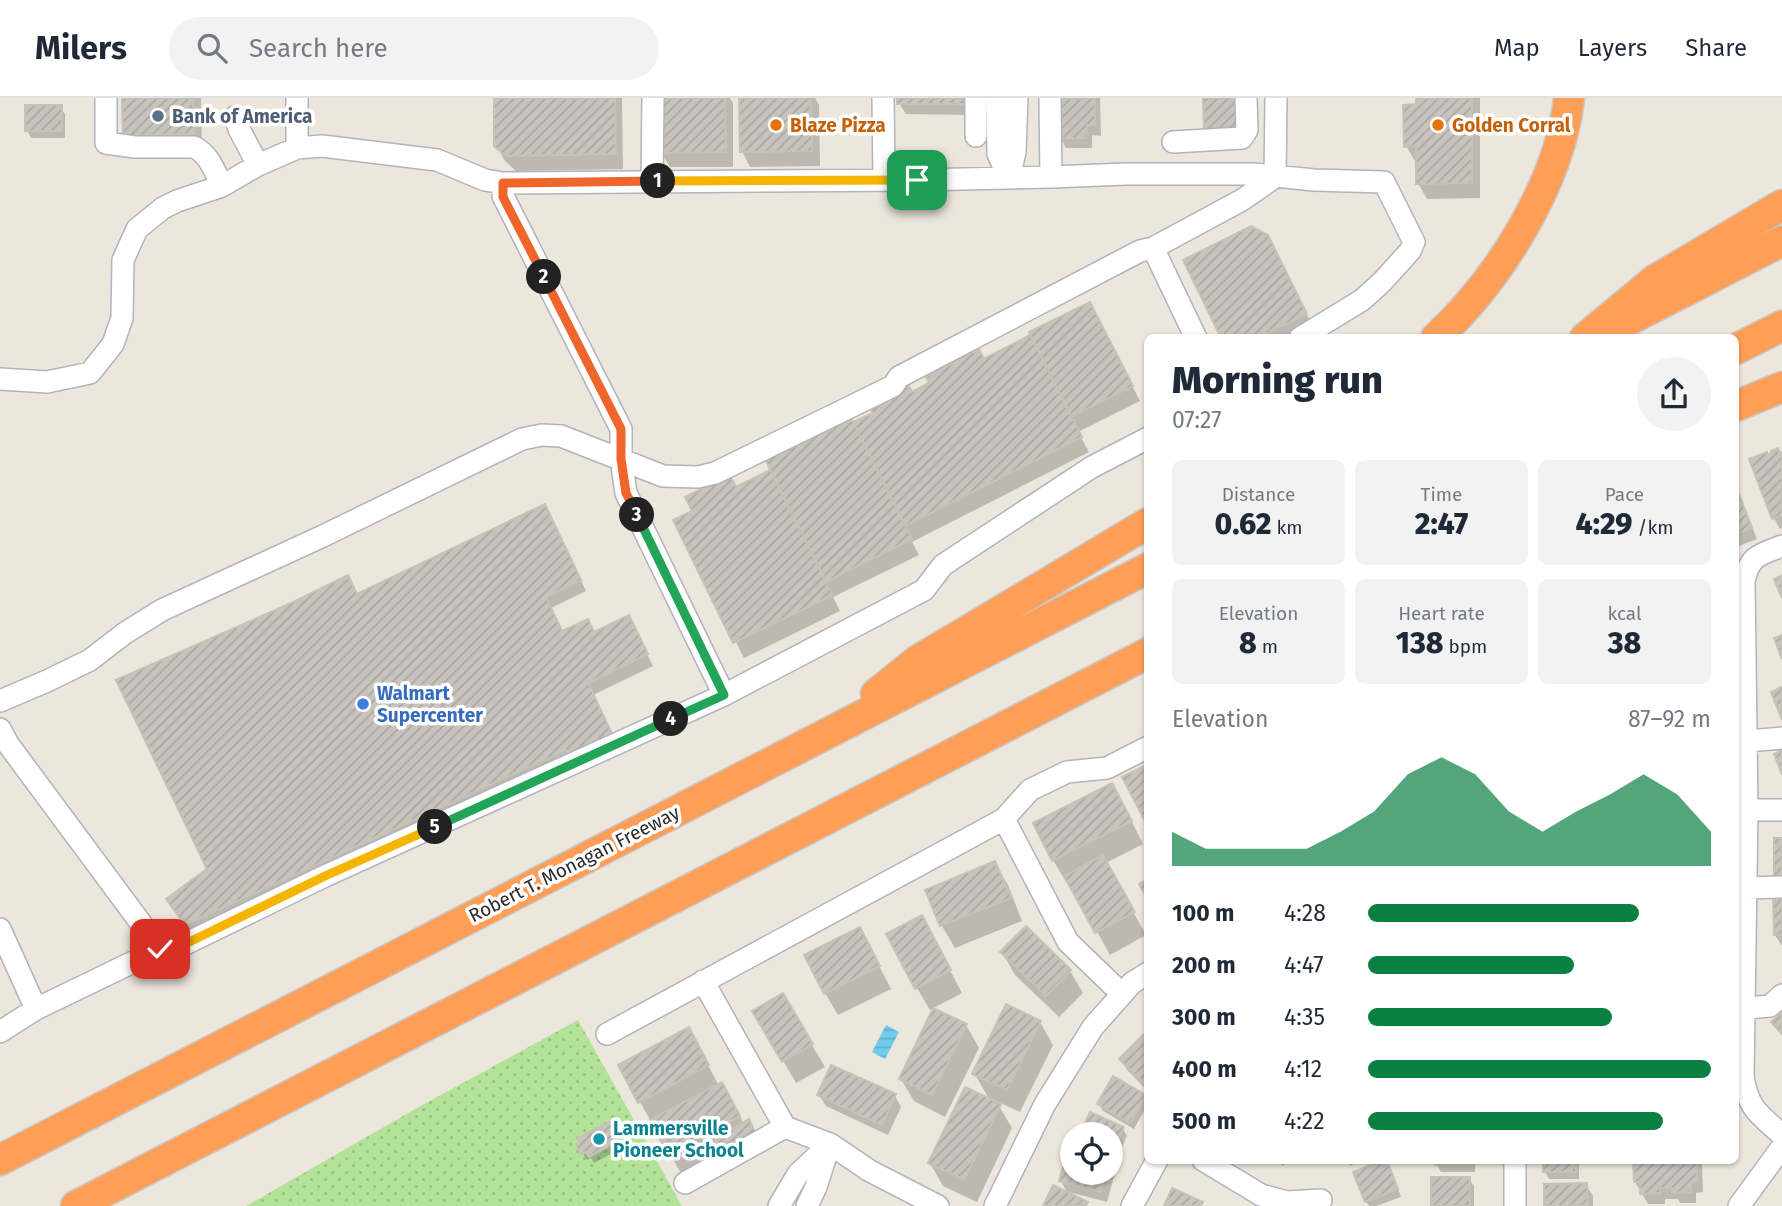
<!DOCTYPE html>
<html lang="en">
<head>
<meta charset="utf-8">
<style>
  body { margin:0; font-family:"Fira Sans",sans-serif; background:#f2f2f3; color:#1f2937; height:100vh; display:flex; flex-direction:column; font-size:26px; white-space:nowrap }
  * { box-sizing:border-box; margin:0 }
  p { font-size:23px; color:#747a83 }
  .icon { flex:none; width:38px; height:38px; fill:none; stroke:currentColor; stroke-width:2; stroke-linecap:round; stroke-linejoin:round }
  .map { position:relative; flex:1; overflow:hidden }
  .panel { position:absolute; left:1144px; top:236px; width:595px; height:830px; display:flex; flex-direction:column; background:#fff; border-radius:10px; box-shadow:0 2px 5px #0004 }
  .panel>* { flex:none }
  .buttons { position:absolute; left:1060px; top:1024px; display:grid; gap:14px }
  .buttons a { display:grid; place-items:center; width:63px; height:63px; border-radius:50%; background:#fff; box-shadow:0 2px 5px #0004; font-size:35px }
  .pin { position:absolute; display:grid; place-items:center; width:60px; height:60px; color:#fff; margin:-30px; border-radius:14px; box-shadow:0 4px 10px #0006 }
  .km { position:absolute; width:35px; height:35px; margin:-18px; border-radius:50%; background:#222; color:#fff; font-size:19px; line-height:35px; text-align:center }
  .round { display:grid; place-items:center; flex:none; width:74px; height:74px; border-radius:37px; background:#f2f2f3 }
  .summary { display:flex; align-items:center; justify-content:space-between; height:119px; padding:0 28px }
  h1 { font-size:38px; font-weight:800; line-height:52px }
  .metrics { display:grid; grid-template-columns:repeat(3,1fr); gap:10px; height:119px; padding:7px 28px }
  .metrics div { display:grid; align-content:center; border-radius:10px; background:#f2f2f3; text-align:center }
  .metrics b { font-size:30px; font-weight:800 }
  .metrics small { font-size:19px; font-weight:400 }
  .metrics p { font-size:19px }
  .chart { height:196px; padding:14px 28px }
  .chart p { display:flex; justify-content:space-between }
  .chart svg { width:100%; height:126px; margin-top:7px; fill:#0b8043; opacity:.7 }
  ul { padding:0 28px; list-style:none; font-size:23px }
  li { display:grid; grid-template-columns:112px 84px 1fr; align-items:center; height:52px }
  li i { height:18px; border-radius:9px; background:#0b8043 }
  header { display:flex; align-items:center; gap:42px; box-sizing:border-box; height:98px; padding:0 35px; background:#fff; border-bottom:2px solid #e0e1e3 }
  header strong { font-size:33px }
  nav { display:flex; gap:38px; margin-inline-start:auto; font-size:24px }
  .search { width:490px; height:63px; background:#f2f2f3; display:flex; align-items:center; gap:18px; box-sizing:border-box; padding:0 24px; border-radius:38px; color:#747a83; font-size:26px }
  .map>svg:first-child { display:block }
</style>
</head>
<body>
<header>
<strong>Milers</strong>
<div class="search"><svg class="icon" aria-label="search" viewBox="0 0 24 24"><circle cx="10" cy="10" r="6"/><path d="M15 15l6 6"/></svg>Search here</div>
<nav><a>Map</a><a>Layers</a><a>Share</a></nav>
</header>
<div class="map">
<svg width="1782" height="1108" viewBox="0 0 1782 1108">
  <defs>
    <pattern id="grass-dots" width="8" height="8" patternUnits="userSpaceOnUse" patternTransform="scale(1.75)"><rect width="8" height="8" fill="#b3e399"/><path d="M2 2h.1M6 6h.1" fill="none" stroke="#9ac384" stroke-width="1.8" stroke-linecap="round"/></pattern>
    <pattern id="water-rules" width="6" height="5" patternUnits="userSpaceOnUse" patternTransform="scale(1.75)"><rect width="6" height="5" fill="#70cdee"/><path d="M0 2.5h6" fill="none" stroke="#61b0cc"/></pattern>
    <pattern id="building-hatch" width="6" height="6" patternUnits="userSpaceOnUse" patternTransform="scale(1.75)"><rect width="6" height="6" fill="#c8c3bc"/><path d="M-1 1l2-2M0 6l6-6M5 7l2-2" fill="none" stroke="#aca8a2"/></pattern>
  </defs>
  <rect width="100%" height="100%" fill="#ede6dd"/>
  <path fill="url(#grass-dots)" d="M578,922L682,1108H246L417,1010Z"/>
  <path fill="url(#water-rules)" d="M886,927L899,934L885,961L872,954Z"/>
  <path fill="#0003" d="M123,0H201L202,51L124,37Z
    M496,0H622L623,71L516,73L505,63L496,47Z
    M661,0H730L733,5V69H670L661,54Z
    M741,0H815L819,7L820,68L750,69L742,53Z
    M899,0H970L969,17L906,16L899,5Z
    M1060,0H1100L1101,38L1092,37V50H1066L1060,39Z
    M1418,0H1480V100L1427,101L1418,85V63H1415L1406,48L1418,7Z
    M60,9L65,16V40H31L27,32Z
    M1276,155L1314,231L1297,240H1223Z
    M1098,221L1140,303L1078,334L1089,354L912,444L919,457L833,499L840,513L744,560L675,423L773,373L853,326L1032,238Z
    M1782,356V430L1780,431L1774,420L1768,359Z
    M1736,387L1757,441L1736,449Z
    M551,419L586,493L551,510L562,535L594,536L635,531L653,568L593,597L619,651L192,838L175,812L209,772L357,497Z
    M1125,710L1143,746L1106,765L1146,837L1110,857L1069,783L1066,784L1053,762Z
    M995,765L1008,787L1022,823L955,850L942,828L927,793Z
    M1782,799V848L1775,837Z
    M934,842L962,895L930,912L917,890Z
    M872,854L891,891L838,917L825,895Z
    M1002,854L1070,873L1083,895L1059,919L1015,877Z
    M783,898L825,969L796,985L755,914Z
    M1040,924L1053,947L1020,1014L988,999L974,975Z
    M966,927L979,950L945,1019L914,1003L901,981Z
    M1148,944V993L1127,972L1121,961Z
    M701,954L719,988L735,1009L744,1026L755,1037L682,1077L640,1004Z
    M819,997L895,998L901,1009L888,1037L826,1008Z
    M1144,998L1148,1006L1134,1031L1103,1013L1099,1006Z
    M999,1008L1012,1030L977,1104L943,1088L930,1065Z
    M609,1026L622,1050L594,1065L591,1060L587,1062L578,1048Z
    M1123,1031L1127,1038L1115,1064L1111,1063V1036H1082Z
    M1277,1062H1289L1283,1068Z
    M1347,1062H1361L1350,1068Z
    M1437,1062H1475V1074H1441L1437,1067Z
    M1545,1062H1579V1081H1549L1545,1074Z
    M1635,1062H1700L1702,1066L1703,1094L1696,1095V1105H1680L1678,1101H1665V1106H1648L1635,1084Z
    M1111,1069L1115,1075L1107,1104L1069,1094L1068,1096L1061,1083L1073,1074H1111Z
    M1390,1070L1401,1099L1376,1108H1369L1366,1103Z
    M1469,1081L1474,1088V1108H1433Z
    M1586,1087L1593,1098V1108H1546Z"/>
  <path fill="url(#building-hatch)" stroke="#c8c2b6" stroke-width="2" d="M122,0H193L194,36L123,38Z
    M494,0H615L616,56L506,58L494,48Z
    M659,0H725L726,54L659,55Z
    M739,0H811L812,53L740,54Z
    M897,0H964V6H897Z
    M1058,0H1095V27H1087L1086,40H1058Z
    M1203,0H1238V31H1204Z
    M1416,0H1472V85L1416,86V48L1404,49L1403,7L1416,6Z
    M25,7H62V33H25Z
    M1251,128L1268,137L1307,216L1257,240H1221L1183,162Z
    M1090,204L1133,288L1071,319L1029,234Z
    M1030,237L1082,339L905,428L853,324L873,315L869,308L902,285L905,290L909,288L912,294L929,285L926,279L979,251L984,261Z
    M850,318L912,441L826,484L765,361Z
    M1778,350L1780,355L1782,354V417L1772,421L1749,361L1767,354L1768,357L1772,355L1771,353Z
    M770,372L833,497L733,545L673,422L692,413L685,399L730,377L736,389Z
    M1736,388L1752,430L1736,436Z
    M545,406L581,482L546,499L562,533L588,521L594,534L629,517L648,556L588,585L614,640L571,660L566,652L185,827L166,801L207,771L116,582L289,506L348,477L357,496Z
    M1782,477V500L1774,481Z
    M1782,537V561L1774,540Z
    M1782,589V622L1771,594Z
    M1782,652V677L1774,656Z
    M1148,666V729L1122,679Z
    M1112,685L1132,723L1052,763L1033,725Z
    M1774,740H1782V779L1774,780Z
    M1103,757L1135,814L1095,835L1064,778Z
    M995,763L1011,800L940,828L925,792Z
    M1148,781V801L1139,786Z
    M1773,797H1782V837H1774Z
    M922,817L951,872L915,891L886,836Z
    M1026,828L1071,872L1046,898L1000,854Z
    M860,829L880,868L824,896L804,857Z
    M783,895L813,946L782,964L752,913Z
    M1006,906L1041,923L1007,992L972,976Z
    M933,910L967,926L932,997L899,981Z
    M1782,914V936L1771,924Z
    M689,929L709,967L638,1005L618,967Z
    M1143,937L1148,942V990L1119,961Z
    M831,967L896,996L882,1027L817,997Z
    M1113,978L1146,997L1130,1025L1097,1006Z
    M722,984L740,1018L667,1056L650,1022Z
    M965,989L1001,1006L964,1082L928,1065Z
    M1090,1014L1124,1029L1111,1058V1036H1080Z
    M749,1021L755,1034L719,1055L712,1043Z
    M610,1024L620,1042L589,1059L586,1054L581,1056L576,1047L580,1045L578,1040Z
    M1068,1051L1073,1053V1074H1106L1101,1094L1059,1083Z
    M1383,1062H1387L1398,1091L1365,1104L1353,1074Z
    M1435,1062H1472V1067H1435Z
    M1543,1062H1576V1074H1543Z
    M1633,1062H1697V1083L1691,1084V1094L1672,1095V1090H1660V1095L1640,1096V1084H1634Z
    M1431,1079H1470V1108H1431Z
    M1587,1085L1588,1108H1544V1086Z
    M1053,1087L1088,1104L1086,1108H1043Z
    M1172,1090L1203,1104L1201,1108H1164Z"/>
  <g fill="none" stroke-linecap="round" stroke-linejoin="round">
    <defs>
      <path id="minor" d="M106,0V45L135,49H194C209,56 215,74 222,88
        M297,0V50
        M883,0L884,81
        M976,0V38
        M997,0L998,56L1009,80
        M1050,0L1051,79
        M235,19L239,31L258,67
        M1173,44L1242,40L1247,32L1246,0
        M1009,80L1015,54L1017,0
        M652,84L653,0
        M503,85V98L621,331V361L626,395L724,597
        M1153,150L1196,240
        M0,281L47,284L90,275L113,246L122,220L123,162L137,131L163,110L177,103L222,88L258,67L297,50L322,48L437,62L485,82L503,85L917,82L1051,79L1125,76H1255L1314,82L1384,84L1414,144L1410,153L1382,184L1362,202L1300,240
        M1782,448C1759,457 1750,457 1744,483L1747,712H1782
        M0,603L47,583L90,562L125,535L162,512L323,438L522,341L542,337L561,338L663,378L698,379L715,375L893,288L899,279L1140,153L1153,150L1242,102L1275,79L1276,0
        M0,631L8,646L160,851L181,848L325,778L724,597L924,492L943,467L1092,369L1148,340
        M1736,644L1782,640
        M1747,712L1743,978C1748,1011 1759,1016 1782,1037
        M1746,790L1782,789
        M0,831L36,911
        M1122,896L1068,844L1004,721L1030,692L1067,674L1107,670L1148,649
        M1736,911L1770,908L1782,897
        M0,934L36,911L160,851
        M607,936L1004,721
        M785,1029L830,1046L870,1073L938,1108
        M1203,1062L1261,1097L1287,1104L1321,1102
        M1515,1062V1108
        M685,1085L785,1029L703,883
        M779,1108L798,1076L830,1046
        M807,1108L816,1089L829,1048
        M995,1108L1045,1006L1093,929L1132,885L1148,875
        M1132,1108L1157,1062
        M1739,1108L1782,1049"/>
      <path id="highway" d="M1621,226L1782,143
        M1436,240C1498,183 1560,85 1569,0
        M1585,240L1655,182L1782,107
        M1736,251L1782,228
        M1736,308L1782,289
        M876,596L917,563L1148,425
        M0,1062L1148,470
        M76,1108L1148,555"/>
    </defs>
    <use href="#minor" stroke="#b1b3be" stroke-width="24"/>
    <use href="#highway" stroke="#c8c8c8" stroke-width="33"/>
    <use href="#minor" stroke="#fff" stroke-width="21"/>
    <use href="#highway" stroke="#fe9e57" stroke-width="30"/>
  </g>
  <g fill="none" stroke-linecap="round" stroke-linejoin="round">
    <defs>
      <path id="split-1" d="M658,83L917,82"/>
      <path id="split-2" d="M544,179L503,99V85L658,83"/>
      <path id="split-3" d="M544,179L621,331V361L626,395L637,417"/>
      <path id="split-4" d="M637,417L724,597L671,621"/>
      <path id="split-5" d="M435,729L671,621"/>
      <path id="split-6" d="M160,851L181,848L325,778L435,729"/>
    </defs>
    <use href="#split-1" stroke="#fff" stroke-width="14"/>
    <use href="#split-2" stroke="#fff" stroke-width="14"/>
    <use href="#split-3" stroke="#fff" stroke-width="14"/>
    <use href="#split-4" stroke="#fff" stroke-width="14"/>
    <use href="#split-5" stroke="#fff" stroke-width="14"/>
    <use href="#split-6" stroke="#fff" stroke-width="14"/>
    <use href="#split-1" stroke="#f5b400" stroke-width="9"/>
    <use href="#split-2" stroke="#f0652b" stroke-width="9"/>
    <use href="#split-3" stroke="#f0652b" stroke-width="9"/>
    <use href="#split-4" stroke="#22a559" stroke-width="9"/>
    <use href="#split-5" stroke="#22a559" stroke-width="9"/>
    <use href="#split-6" stroke="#f5b400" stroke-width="9"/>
  </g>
  <circle fill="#5c6f8a" stroke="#fff" stroke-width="2.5" cx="158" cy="18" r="7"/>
  <g fill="#e8710a" stroke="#fff" stroke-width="2.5">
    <circle cx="776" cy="27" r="7"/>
    <circle cx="1438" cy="27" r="7"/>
  </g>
  <circle fill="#3f7fe0" stroke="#fff" stroke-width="2.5" cx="363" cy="606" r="7"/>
  <circle fill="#0f9aa8" stroke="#fff" stroke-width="2.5" cx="599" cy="1041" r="7"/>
  <g text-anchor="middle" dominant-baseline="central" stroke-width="7" stroke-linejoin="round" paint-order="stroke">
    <g font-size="19" font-weight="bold" fill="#4e5e75" stroke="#fff" text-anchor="start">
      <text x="172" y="18">Bank of America</text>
    </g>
    <g font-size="19" font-weight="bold" fill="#c56008" stroke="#fff" text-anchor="start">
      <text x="790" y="27">Blaze Pizza</text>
      <text x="1452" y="27">Golden Corral</text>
    </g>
    <g font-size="19" font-weight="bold" fill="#366cbe" stroke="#fff" text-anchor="start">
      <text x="377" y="595">Walmart<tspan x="377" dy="22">Supercenter</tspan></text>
    </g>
    <g font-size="19" fill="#2b2b2b" stroke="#fff">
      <text transform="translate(574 766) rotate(-27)">Robert T. Monagan Freeway</text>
    </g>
    <g font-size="19" font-weight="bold" fill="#0d838f" stroke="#fff" text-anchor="start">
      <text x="613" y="1030">Lammersville<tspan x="613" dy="22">Pioneer School</tspan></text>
    </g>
  </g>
</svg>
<div class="buttons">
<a><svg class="icon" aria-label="locate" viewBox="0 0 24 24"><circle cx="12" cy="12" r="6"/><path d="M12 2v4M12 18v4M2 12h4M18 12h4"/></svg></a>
</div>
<div class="pin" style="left:917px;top:82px;background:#1e9e55"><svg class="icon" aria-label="arrive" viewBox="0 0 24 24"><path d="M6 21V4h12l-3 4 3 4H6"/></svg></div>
<div class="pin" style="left:160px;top:851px;background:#d93025"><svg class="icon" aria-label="check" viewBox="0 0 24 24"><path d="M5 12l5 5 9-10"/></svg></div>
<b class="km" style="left:658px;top:83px">1</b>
<b class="km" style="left:544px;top:179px">2</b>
<b class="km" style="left:637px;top:417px">3</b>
<b class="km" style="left:671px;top:621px">4</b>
<b class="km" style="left:435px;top:729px">5</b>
<section class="panel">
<div class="summary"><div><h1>Morning run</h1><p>07:27</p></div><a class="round"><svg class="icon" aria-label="share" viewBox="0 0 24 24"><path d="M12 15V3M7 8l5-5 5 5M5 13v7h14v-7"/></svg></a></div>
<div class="metrics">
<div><p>Distance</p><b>0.62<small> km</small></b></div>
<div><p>Time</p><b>2:47</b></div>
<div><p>Pace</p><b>4:29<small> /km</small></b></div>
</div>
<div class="metrics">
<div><p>Elevation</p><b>8<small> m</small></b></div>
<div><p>Heart rate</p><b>138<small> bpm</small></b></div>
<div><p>kcal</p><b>38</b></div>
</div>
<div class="chart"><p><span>Elevation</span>87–92 m</p>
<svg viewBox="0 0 160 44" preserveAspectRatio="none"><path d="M0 44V32L10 38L20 38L30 38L40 38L50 32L60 25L70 12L80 6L90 12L100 25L110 32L120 25L130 19L140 12L150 19L160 32V44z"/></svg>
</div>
<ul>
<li><b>100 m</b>4:28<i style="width:79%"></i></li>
<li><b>200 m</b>4:47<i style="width:60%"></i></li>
<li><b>300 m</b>4:35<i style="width:71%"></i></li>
<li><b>400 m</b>4:12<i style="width:100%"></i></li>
<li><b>500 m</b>4:22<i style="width:86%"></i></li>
</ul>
</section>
</div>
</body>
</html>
